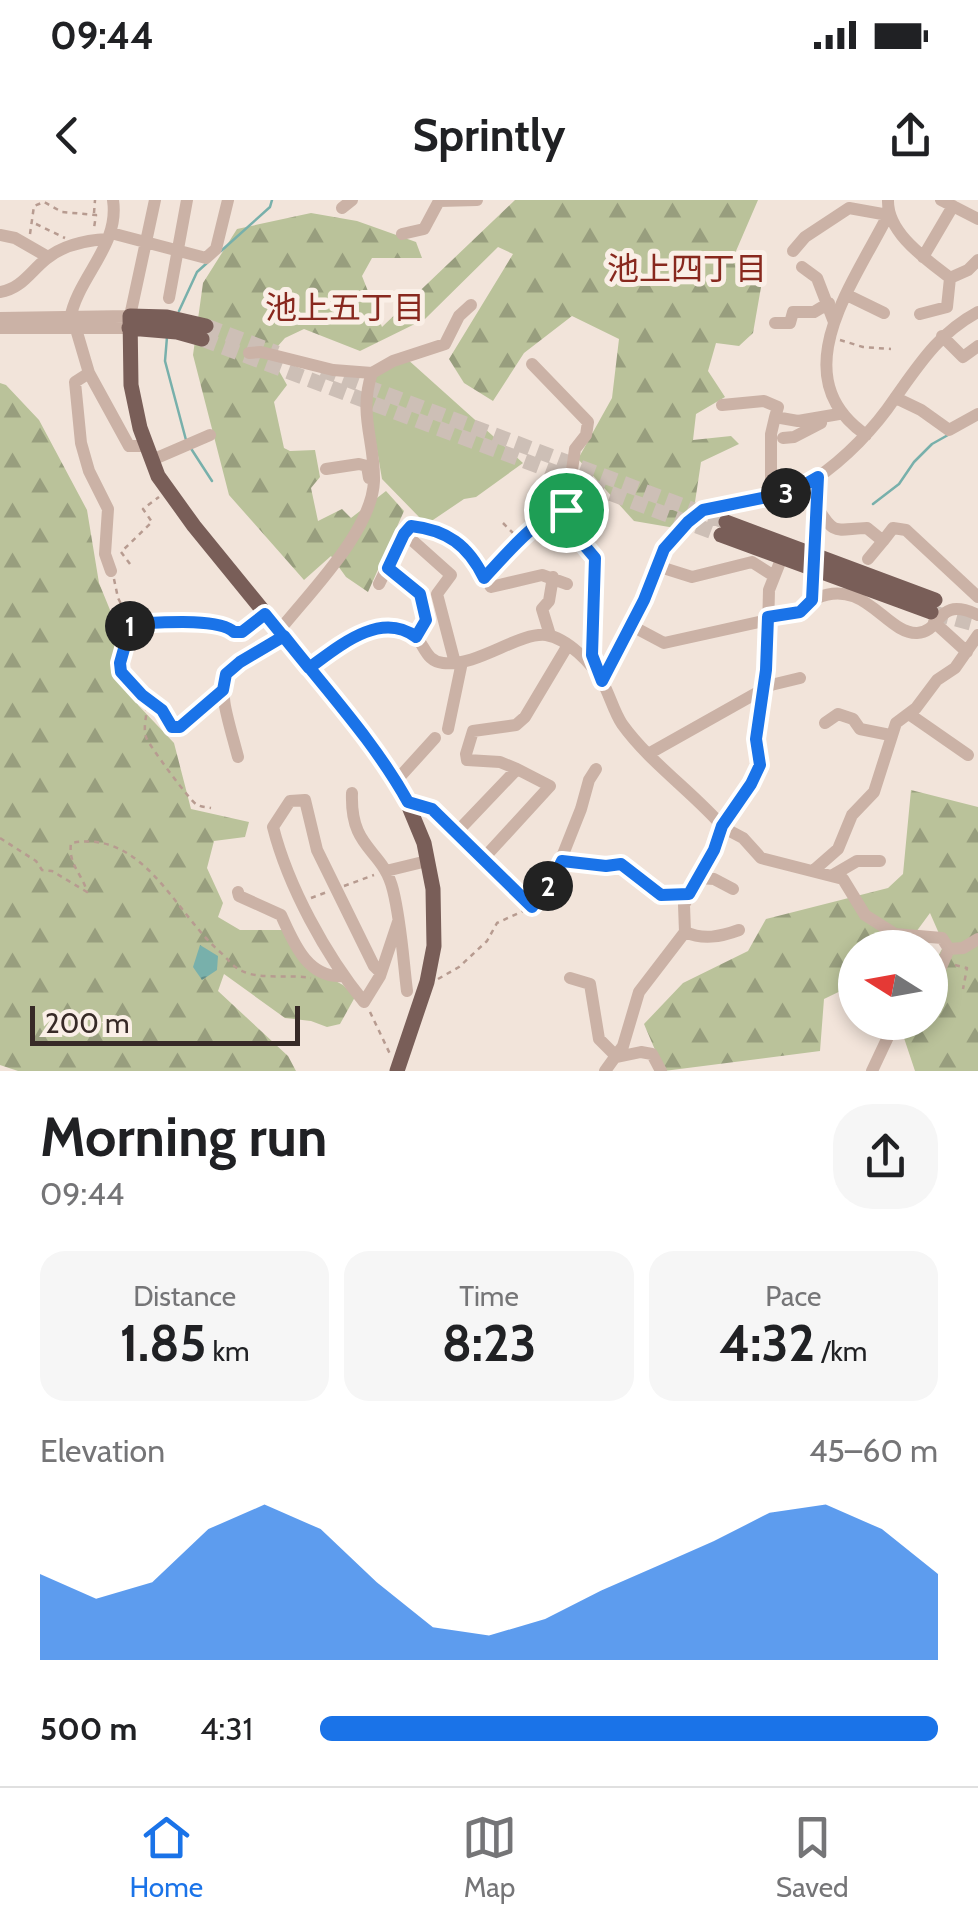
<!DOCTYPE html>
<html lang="en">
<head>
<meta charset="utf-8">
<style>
  body { margin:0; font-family:Cabin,"Noto Sans JP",sans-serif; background:#f6f6f6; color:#202124; height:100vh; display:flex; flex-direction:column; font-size:38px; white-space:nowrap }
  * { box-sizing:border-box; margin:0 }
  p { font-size:32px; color:#757577 }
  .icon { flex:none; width:55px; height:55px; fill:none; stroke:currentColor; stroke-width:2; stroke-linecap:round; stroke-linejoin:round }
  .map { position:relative; height:871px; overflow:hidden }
  .panel { display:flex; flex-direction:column; background:#fff; flex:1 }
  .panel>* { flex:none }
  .needle { width:65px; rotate:281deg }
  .controls { position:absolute; left:838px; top:730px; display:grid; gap:20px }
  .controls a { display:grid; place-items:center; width:110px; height:110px; border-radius:50%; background:#fff; box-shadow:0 5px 15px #0003; font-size:50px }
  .scale { position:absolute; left:30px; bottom:25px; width:270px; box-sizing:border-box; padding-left:10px; border:5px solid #372a27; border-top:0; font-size:28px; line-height:35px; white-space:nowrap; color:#372a27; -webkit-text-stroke:8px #faefe7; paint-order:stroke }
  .pin { position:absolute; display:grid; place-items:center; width:85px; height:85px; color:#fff; margin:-42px; border:5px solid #fff; border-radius:50%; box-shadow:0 2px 10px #0007 }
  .km { position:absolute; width:50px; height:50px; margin:-25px; border-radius:50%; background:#222; color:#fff; font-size:28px; line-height:50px; text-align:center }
  .round { display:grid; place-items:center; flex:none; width:105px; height:105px; border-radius:40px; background:#f6f6f6 }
  .summary { display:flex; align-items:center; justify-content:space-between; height:170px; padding:0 40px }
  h1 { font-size:55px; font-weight:800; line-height:75px }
  .stats { display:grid; grid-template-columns:repeat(3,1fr); gap:15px; height:170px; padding:10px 40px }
  .stats div { display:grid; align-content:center; border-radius:25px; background:#f6f6f6; text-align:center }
  .stats b { font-size:50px; font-weight:800 }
  .stats small { font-size:28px; font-weight:400 }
  .stats p { font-size:28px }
  .chart { height:280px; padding:20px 40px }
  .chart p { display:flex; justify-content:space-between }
  .chart svg { width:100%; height:180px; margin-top:10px; fill:#1a73e8; opacity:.7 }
  ul { padding:0 40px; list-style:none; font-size:32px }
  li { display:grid; grid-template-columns:160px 120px 1fr; align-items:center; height:75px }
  li i { height:25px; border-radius:12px; background:#1a73e8 }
  .status { display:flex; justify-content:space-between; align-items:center; height:70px; padding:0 50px; background:#fff; direction:ltr }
  .status svg { height:28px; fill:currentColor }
  header { display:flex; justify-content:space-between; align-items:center; height:130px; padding:0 40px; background:#fff; font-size:45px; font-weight:800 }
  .dock { display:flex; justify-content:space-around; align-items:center; height:140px; border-top:2px solid #e0e0e0; background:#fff; font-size:28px; color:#757577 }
  .dock a { display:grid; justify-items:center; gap:5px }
  .dock .active { color:#1a73e8 }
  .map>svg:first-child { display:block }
</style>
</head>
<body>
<div class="status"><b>09:44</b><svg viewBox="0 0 49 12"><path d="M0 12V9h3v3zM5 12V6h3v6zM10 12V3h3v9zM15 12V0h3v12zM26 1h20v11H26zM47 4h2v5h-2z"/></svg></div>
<header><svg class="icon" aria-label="back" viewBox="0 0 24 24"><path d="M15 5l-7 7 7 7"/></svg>Sprintly<svg class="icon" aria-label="share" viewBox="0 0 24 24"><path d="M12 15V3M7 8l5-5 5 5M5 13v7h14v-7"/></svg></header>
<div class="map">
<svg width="978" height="871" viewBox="0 0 978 871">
  <defs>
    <pattern id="forest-firs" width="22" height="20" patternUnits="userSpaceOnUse" patternTransform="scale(2.5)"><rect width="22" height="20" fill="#bac29a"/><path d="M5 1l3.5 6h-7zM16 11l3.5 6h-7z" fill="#989e7e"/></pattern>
    <pattern id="water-ripples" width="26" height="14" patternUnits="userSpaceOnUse" patternTransform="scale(2.5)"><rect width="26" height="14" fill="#78b0ab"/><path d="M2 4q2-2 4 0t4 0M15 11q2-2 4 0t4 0" fill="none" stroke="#638f8b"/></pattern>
  </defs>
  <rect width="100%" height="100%" fill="#f2e4da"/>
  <path fill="url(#forest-firs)" d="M515,0H758L733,58L764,70L753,133L739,146L716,143L708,171L725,197L696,214L693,240L731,236L739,244L701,262L695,302L675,328L634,321L578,259L612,198L619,139L572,116L524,153L493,201L464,183L449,159L513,54L498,47L425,119L360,151L304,129L285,138L270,155L287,185L274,202L284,248L290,251L315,250L320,277L311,288L318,321L342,309L351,318L386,291L404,311L368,392L346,377L331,356L304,380L229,295L193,155L203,83L237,29L311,13L357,21L416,42L422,58H372L362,76L382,127Z
    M0,183L6,185L39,220L87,310L99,383L119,432L138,505L174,543L191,609L249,622L245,637L214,641L207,668L223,703L218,717L240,730H288L304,764L343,785L355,797L340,824L327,827L311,821L285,818L224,774L218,791L288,856L296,871H18L0,865Z
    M911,590L978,607V871H915L901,829L904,823L930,822V772L944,745L930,713L905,747L855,748V784L824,799L820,851L664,871L644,824L683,783L748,751L766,719L888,688L903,674Z"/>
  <path fill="#bac29a" d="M406,158L523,263L476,297L464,299L430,322L420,318L382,279L368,197L374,178Z"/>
  <path fill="url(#water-ripples)" d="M200,745L218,756L217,770L202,780L193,767Z"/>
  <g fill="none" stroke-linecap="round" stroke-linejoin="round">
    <path stroke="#78b0ab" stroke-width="2.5" d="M221,51L270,7L272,0
      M179,111L197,72L207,63
      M167,137L165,161L186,240
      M190,247L212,281
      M873,304L899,284L914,262L932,244L948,235"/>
    <path stroke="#cdbfb6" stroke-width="15" stroke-dasharray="15 8" stroke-linecap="butt" d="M206,126L277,153
      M202,139L721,335
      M322,170L726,322
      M934,413L978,425"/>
    <path stroke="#b79b90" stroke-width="2.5" stroke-dasharray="5 5" stroke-linecap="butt" d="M94,13L95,0
      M36,24L65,38
      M30,34L34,6L44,2L62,12L96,15L94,28
      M840,140L863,147L891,149
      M503,323L513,333
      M130,364L121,352L152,322L143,309L159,297
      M114,379L118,398L131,423C127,436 118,456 121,469C123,481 139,488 144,499C150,512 142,524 146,537C148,544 190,601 196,604C200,607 206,607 211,608
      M131,423L193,421L217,427
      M144,496L164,514
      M743,595L759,565L756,538
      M0,638L36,661L42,670L52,671L87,692C82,673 68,665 71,643C143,629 174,711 219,751C227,758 233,767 242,771C260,780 289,774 311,778
      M344,686L374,675
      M311,698L327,692
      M955,765L967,768L963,789
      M438,779L459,767L487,741L497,723L523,711
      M370,812L390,854"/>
    <path stroke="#cbb2a6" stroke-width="12" d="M888,0C887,33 926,59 950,78L968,70L978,60
      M941,0L978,19
      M342,8L352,0
      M111,33L206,58L216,49L228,0
      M402,34L424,29L439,1L477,0
      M0,35L15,38L48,57
      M793,51L805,37L849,8L888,15C854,83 781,176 866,235
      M923,57L953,6
      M802,67L817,78L834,122
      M0,92C21,89 30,72 46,59C63,45 87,40 108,39
      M847,95L884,113
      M169,98L187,0
      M920,114L947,107L950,78
      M0,118L130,116L155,0
      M70,119C78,76 120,46 113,0
      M775,123H790L793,112H814L829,103
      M0,128H129
      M76,129L89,173L129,246H146
      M942,136L963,157L978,146
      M249,153L261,152L333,170L372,173
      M532,164L588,222L586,235L575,249L566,313L574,335L595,358L592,455L597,470
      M89,173L75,182L81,243L89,271L108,309L105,354L111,371
      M896,198L921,210L949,230L978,214
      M722,205L764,201L778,207L775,217
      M783,238L794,237L821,223
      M152,260L210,235
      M326,269L359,264L367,266L369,278
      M771,295V234L775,217L798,221L839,214
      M817,307C835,337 836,329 867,328L883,341L868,359
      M404,333L451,375L437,394L455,463
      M883,341L893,328L906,330L978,397
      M657,366L692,377L752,362L774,376
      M389,368L420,395L426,420L416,437
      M484,378C502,359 541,313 566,310
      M379,384L404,333L411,326L440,330L470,354L491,387L542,375L567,384
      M812,399L818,277
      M934,422L967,452
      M632,426L664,443L800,413C807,408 810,401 817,398C865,377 886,434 917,433C943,432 935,395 978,415
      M229,427L241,433L265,414
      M279,431C309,393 372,331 374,281C375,241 358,214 372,173L393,161L445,144L459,116L471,105
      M550,435L542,409L549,401L553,377
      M309,468C332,451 390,405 417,438C426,449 427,461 443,463C478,467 518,432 546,435C567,438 593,464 603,483C610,496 614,512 622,524C650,563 693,592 724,628L743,638L761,658L843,679L865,715L895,734L942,738L949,749L938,774L930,780
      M602,481C616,455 633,428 645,400C655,376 659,352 678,333C724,286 768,310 815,279C845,259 875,228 895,198C920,163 939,133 978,112
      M909,514L968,555
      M825,523L838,514L853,519L860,529L890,535
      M170,524L176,528L185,524L223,489
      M759,527L767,470L769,390L782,357
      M448,529L462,462
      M650,553L771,485L800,478
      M238,557C217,478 210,478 283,436
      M517,569L500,562L467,560L466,554L473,531L516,525L525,517L568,445
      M396,581L435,538
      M352,593C350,651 383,648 393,690C401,722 403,758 407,791
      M407,602L432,609L532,707L554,677L581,609L589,580L596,569
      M722,626L736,604
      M456,633L517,569L550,586L483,659
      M562,661L606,667L621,663L661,695L689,694
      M814,670L838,649L852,615L874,592L896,523L916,508L937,480L955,468L978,435
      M386,671L427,661
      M833,675L857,661H880
      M699,678L714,679L733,689
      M238,692L239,696L281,715C293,741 307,779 343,776
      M685,732C703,740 720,737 739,730
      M949,749L963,748L978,739
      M381,773L374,766L317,650L305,600L290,601L273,627C288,686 326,756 364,802L380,776L398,722
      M570,778L590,784L599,839L617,857
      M617,857L641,852L652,854L661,871
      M605,871L623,846L639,792L685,732L684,705L724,628
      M872,871L895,822"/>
    <path stroke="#795e58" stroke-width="15" d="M206,126L167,117L130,116L131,185L140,228L158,276L194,326L379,553L407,602L424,643L433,689L434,746L427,782L397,871
      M129,128L177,132L202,139
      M726,322L935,400
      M721,335L931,412"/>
  </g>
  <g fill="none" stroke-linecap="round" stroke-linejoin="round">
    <defs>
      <path id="route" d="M566,310C541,312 502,359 484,378C468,345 447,330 411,326L404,334L388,368L420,394L426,420L416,437C380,410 338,447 309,468L265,414L242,432H234C218,417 155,423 131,424L120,463L121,472L142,495L162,510L172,527H180L223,490L226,474L240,462L284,436C327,491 374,541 408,602L432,609L532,707L554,677L562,661L606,666L621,664L661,695L689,694L714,650L722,626L751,584L760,565L756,539L766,470L768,417L800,412L812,400L818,277L792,292L703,310L688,322L664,349L644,400L602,481L592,455L595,358L568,326L566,310"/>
    </defs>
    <use href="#route" stroke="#fff" stroke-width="20"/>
    <use href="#route" stroke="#1a73e8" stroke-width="12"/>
  </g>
  <g text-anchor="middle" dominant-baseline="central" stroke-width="10" stroke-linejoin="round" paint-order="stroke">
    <g font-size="32" fill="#88281e" stroke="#faefe7">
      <text x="687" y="68">池上四丁目</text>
      <text x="345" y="107">池上五丁目</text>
    </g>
  </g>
</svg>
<div class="controls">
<a><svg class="needle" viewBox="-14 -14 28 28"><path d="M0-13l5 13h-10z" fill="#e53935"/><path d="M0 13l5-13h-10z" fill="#757577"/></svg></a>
</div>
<div class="scale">200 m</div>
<div class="pin" style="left:566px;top:310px;background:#1e9e55"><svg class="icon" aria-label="arrive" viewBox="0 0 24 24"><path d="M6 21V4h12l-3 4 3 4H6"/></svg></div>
<b class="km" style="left:130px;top:426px">1</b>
<b class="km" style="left:548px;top:686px">2</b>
<b class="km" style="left:786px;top:293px">3</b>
</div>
<section class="panel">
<div class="summary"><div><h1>Morning run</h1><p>09:44</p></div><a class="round"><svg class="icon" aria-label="share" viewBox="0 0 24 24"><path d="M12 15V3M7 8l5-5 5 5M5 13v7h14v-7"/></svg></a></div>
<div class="stats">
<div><p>Distance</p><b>1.85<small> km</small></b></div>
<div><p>Time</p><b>8:23</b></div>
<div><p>Pace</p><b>4:32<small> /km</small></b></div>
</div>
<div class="chart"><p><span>Elevation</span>45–60 m</p>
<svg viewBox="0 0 160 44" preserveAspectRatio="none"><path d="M0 44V23L10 29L20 25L30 12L40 6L50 12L60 25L70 36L80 38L90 34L100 27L110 21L120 15L130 8L140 6L150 12L160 23V44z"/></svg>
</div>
<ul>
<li><b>500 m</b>4:31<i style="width:100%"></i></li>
</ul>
</section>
<nav class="dock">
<a class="active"><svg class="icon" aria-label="home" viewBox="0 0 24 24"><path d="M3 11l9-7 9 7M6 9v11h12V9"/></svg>Home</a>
<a><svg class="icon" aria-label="map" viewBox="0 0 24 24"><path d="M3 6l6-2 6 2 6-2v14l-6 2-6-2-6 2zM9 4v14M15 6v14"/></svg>Map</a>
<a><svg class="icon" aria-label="saved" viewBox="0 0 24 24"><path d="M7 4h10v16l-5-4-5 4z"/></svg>Saved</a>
</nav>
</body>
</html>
